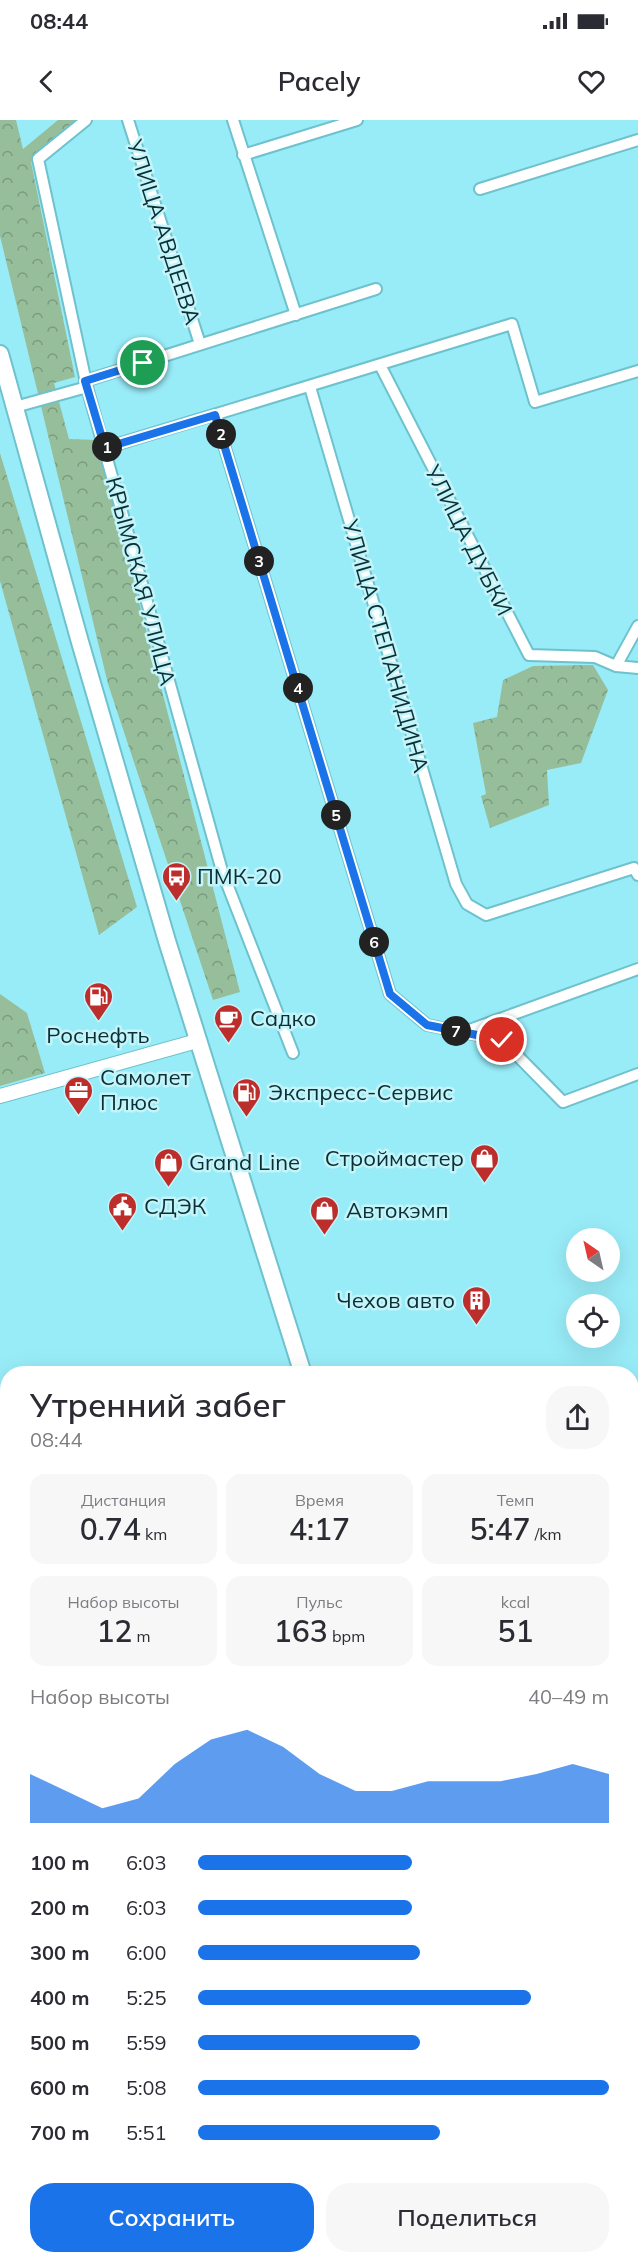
<!DOCTYPE html>
<html lang="ru">
<head>
<meta charset="utf-8">
<style>
  body { margin:0; font-family:Mulish,sans-serif; background:#f7f7f7; color:#2b2b33; height:100vh; display:flex; flex-direction:column; font-size:22px; white-space:nowrap }
  * { box-sizing:border-box; margin:0 }
  p { font-size:20px; color:#7c7c81 }
  .icon { flex:none; width:33px; height:33px; fill:none; stroke:currentColor; stroke-width:2; stroke-linecap:round; stroke-linejoin:round }
  .map { position:relative; flex:1; overflow:hidden }
  .details { position:absolute; left:0px; top:1246px; width:639px; height:898px; display:flex; flex-direction:column; background:#fff; border-radius:24px 24px 0 0; box-shadow:0 6px 24px #0002 }
  .details>* { flex:none }
  .needle { width:39px; rotate:326deg }
  .controls { position:absolute; left:566px; top:1108px; display:grid; gap:12px }
  .controls a { display:grid; place-items:center; width:54px; height:54px; border-radius:50%; background:#fff; box-shadow:0 6px 24px #0002; font-size:30px }
  .pin { position:absolute; display:grid; place-items:center; width:51px; height:51px; color:#fff; margin:-26px; border:3px solid #fff; border-radius:50%; box-shadow:0 2px 6px #0007 }
  .km { position:absolute; width:30px; height:30px; margin:-15px; border-radius:50%; background:#222; color:#fff; font-size:16px; line-height:30px; text-align:center }
  .round { display:grid; place-items:center; flex:none; width:63px; height:63px; border-radius:24px; background:#f7f7f7 }
  .overview { display:flex; align-items:center; justify-content:space-between; height:102px; padding:0 30px }
  h1 { font-size:33px; font-weight:600; line-height:45px }
  .figures { display:grid; grid-template-columns:repeat(3,1fr); gap:9px; height:102px; padding:6px 30px }
  .figures div { display:grid; align-content:center; border-radius:15px; background:#f7f7f7; text-align:center }
  .figures b { font-size:30px; font-weight:600 }
  .figures small { font-size:16px; font-weight:400 }
  .figures p { font-size:16px }
  .chart { height:168px; padding:12px 30px }
  .chart p { display:flex; justify-content:space-between }
  .chart svg { width:100%; height:108px; margin-top:6px; fill:#1a73e8; opacity:.7 }
  .action { display:flex; gap:12px; margin-top:auto; padding:12px 30px }
  .action a { flex:1; height:69px; border-radius:24px; background:#1a73e8; color:#fff; font-size:24px; font-weight:600; line-height:69px; text-align:center }
  .action a+a { background:#f7f7f7; color:#2b2b33 }
  ul { padding:0 30px; list-style:none; font-size:20px }
  li { display:grid; grid-template-columns:96px 72px 1fr; align-items:center; height:45px }
  li i { height:15px; border-radius:8px; background:#1a73e8 }
  .status { display:flex; justify-content:space-between; align-items:center; height:42px; padding:0 30px; background:#fff; direction:ltr }
  .status svg { height:16px; fill:currentColor }
  header { display:flex; justify-content:space-between; align-items:center; height:78px; padding:0 30px; background:#fff; font-size:27px; font-weight:600 }
  .map>svg:first-child { display:block }
</style>
</head>
<body>
<div class="status"><b>08:44</b><svg viewBox="0 0 49 12"><path d="M0 12V9h3v3zM5 12V6h3v6zM10 12V3h3v9zM15 12V0h3v12zM26 1h20v11H26zM47 4h2v5h-2z"/></svg></div>
<header><svg class="icon" aria-label="back" viewBox="0 0 24 24"><path d="M15 5l-7 7 7 7"/></svg>Pacely<svg class="icon" aria-label="heart" viewBox="0 0 24 24"><path d="M12 20l-8-8c-3-5 5-10 8-4 3-6 11-1 8 4z"/></svg></header>
<div class="map">
<svg width="638" height="2144" viewBox="0 0 638 2144">
  <defs>
    <pattern id="forest-crowns" width="20" height="18" patternUnits="userSpaceOnUse" patternTransform="scale(1.5)"><rect width="20" height="18" fill="#97be9a"/><path d="M2 6a3 3 0 1 1 6 0M12 15a3 3 0 1 1 6 0" fill="none" stroke="#799b7e"/></pattern>
  </defs>
  <rect width="100%" height="100%" fill="#98ecf8"/>
  <path fill="url(#forest-crowns)" d="M0,0H16L23,29L58,0H80L31,42L75,257L54,263L69,319L97,320L240,872L213,880L108,564L0,116Z
    M0,333L137,787L99,815L0,461Z
    M593,545L608,570L581,643L547,650L549,685L490,708L481,676L486,674L473,603L497,597L503,560L533,546Z
    M0,874L27,893L45,953L0,966Z
    M632,1867L638,1886V2144H636L632,2132Z"/>
  <path fill="#97be9a" d="M202,2138H524L520,2144H204Z"/>
  <g fill="none" stroke-linecap="round" stroke-linejoin="round">
    <defs>
      <path id="minor" d="M86,0L38,39L87,267L222,751L293,933
        M128,0L200,224
        M233,0L296,195
        M243,35L357,0
        M480,69L638,20
        M380,245L529,535L595,537L616,546L638,548
        M85,261L376,169
        M310,267L456,764L467,784L486,795L634,748L638,755
        M15,287L87,267
        M215,295L390,874L427,905L502,920L563,982L638,954
        M105,328L512,204L535,282L638,251
        M616,546L638,506
        M464,912L638,849
        M632,1541L638,1539"/>
      <path id="tertiary" d="M0,976L197,921"/>
      <path id="primary" d="M0,234L80,522L167,821L303,1254
        M609,2138L612,2144"/>
    </defs>
    <use href="#minor" stroke="#6ec2cd" stroke-width="14"/>
    <use href="#tertiary" stroke="#6ec2cd" stroke-width="16"/>
    <use href="#primary" stroke="#6ec2cd" stroke-width="20"/>
    <use href="#minor" stroke="#fff" stroke-width="10"/>
    <use href="#tertiary" stroke="#fff" stroke-width="14"/>
    <use href="#primary" stroke="#fff" stroke-width="16"/>
    <path stroke="#55929b" stroke-width="3" stroke-dasharray="9 4.5" stroke-linecap="butt" d="M632,1637L638,1632
      M0,2064L8,2060"/>
  </g>
  <g fill="none" stroke-linecap="round" stroke-linejoin="round">
    <defs>
      <path id="route" d="M143,243L85,261L105,328L215,295L390,874L427,905L502,920"/>
    </defs>
    <use href="#route" stroke="#fff" stroke-width="12"/>
    <use href="#route" stroke="#1a73e8" stroke-width="8"/>
  </g>
  <defs>
    <symbol id="bus-pin" viewBox="-11 -11 22 30"><path d="M0 17L-7.5 6A9.5 9.5 0 1 1 7.5 6Z" fill="#bc2e2b" stroke="#c3f4fa"/><path d="M-5-6H5V4H4V6H2V4H-2V6H-4V4H-5ZM-3.5-4V0h7V-4ZM-3.5 1.2v1.5H-2V1.2ZM2 1.2v1.5H3.5V1.2Z" fill="#fff"/></symbol>
    <symbol id="fuel-pin" viewBox="-11 -11 22 30"><path d="M0 17L-7.5 6A9.5 9.5 0 1 1 7.5 6Z" fill="#bc2e2b" stroke="#c3f4fa"/><path d="M-5.5-6h7V0h2V4h1.3V-2.5L3-4.5l.8-.8L6-3V5H2.5V1h-1V6h-7ZM-4.2-4.7v3.2H.2V-4.7Z" fill="#fff"/></symbol>
    <symbol id="cafe-pin" viewBox="-11 -11 22 30"><path d="M0 17L-7.5 6A9.5 9.5 0 1 1 7.5 6Z" fill="#bc2e2b" stroke="#c3f4fa"/><path d="M-5.5-4.5H6V0H3Q3 3.5 0 3.5H-2.5Q-5.5 3.5-5.5 0ZM3-3.2v2h1.7v-2ZM-6 4.5H4V6H-6Z" fill="#fff"/></symbol>
    <symbol id="office-pin" viewBox="-11 -11 22 30"><path d="M0 17L-7.5 6A9.5 9.5 0 1 1 7.5 6Z" fill="#bc2e2b" stroke="#c3f4fa"/><path d="M-6-3h4V-5.5h4V-3h4V5H-6ZM-1-4.5V-3h2v-1.5ZM-6 0V1H6V0Z" fill="#fff"/></symbol>
    <symbol id="shop-pin" viewBox="-11 -11 22 30"><path d="M0 17L-7.5 6A9.5 9.5 0 1 1 7.5 6Z" fill="#bc2e2b" stroke="#c3f4fa"/><path d="M-5-2.5h2.3a2.7 3.5 0 0 1 5.4 0H5L5.5 6h-11ZM-1.5-2.5h3a1.5 2.3 0 0 0-3 0Z" fill="#fff"/></symbol>
    <symbol id="civic-pin" viewBox="-11 -11 22 30"><path d="M0 17L-7.5 6A9.5 9.5 0 1 1 7.5 6Z" fill="#bc2e2b" stroke="#c3f4fa"/><path d="M-.6-6.5H3V-4.5H.6V-3L4-1V1h2V6H-6V1h2V-1L-.6-3ZM-1.2 2.5V6h2.4V2.5Z" fill="#fff"/></symbol>
    <symbol id="building-pin" viewBox="-11 -11 22 30"><path d="M0 17L-7.5 6A9.5 9.5 0 1 1 7.5 6Z" fill="#bc2e2b" stroke="#c3f4fa"/><path d="M-4-6H4V6H1V3H-1V6H-4ZM-2.5-4.3h1.7v1.8h-1.7ZM.8-4.3h1.7v1.8H.8ZM-2.5-1h1.7V.8h-1.7ZM.8-1h1.7V.8H.8Z" fill="#fff"/></symbol>
  </defs>
  <g fill-rule="evenodd">
    <use href="#bus-pin" x="160" y="740" width="33" height="45"/>
    <use href="#fuel-pin" x="82" y="860" width="33" height="45"/>
    <use href="#cafe-pin" x="212" y="882" width="33" height="45"/>
    <use href="#office-pin" x="62" y="954" width="33" height="45"/>
    <use href="#fuel-pin" x="230" y="956" width="33" height="45"/>
    <use href="#shop-pin" x="468" y="1022" width="33" height="45"/>
    <use href="#shop-pin" x="152" y="1026" width="33" height="45"/>
    <use href="#civic-pin" x="106" y="1070" width="33" height="45"/>
    <use href="#shop-pin" x="308" y="1074" width="33" height="45"/>
    <use href="#building-pin" x="460" y="1164" width="33" height="45"/>
  </g>
  <g text-anchor="middle" dominant-baseline="central" stroke-width="5" stroke-linejoin="round" paint-order="stroke">
    <g font-size="22" fill="#0a2f34" stroke="#c3f4fa">
      <text transform="translate(164 112) rotate(72)">УЛИЦА АВДЕЕВА</text>
      <text transform="translate(469 420) rotate(63)">УЛИЦА ДУБКИ</text>
      <text transform="translate(141 461) rotate(75)">КРЫМСКАЯ УЛИЦА</text>
      <text transform="translate(386 526) rotate(74)">УЛИЦА СТЕПАНИДИНА</text>
    </g>
    <g font-size="22" fill="#0a2f34" stroke="#c3f4fa" text-anchor="start">
      <text x="197" y="756">ПМК-20</text>
      <text x="250" y="898">Садко</text>
      <text x="98" y="915" text-anchor="middle">Роснефть</text>
      <text x="100" y="957">Самолет<tspan x="100" dy="25">Плюс</tspan></text>
      <text x="268" y="972">Экспресс-Сервис</text>
      <text x="464" y="1038" text-anchor="end">Строймастер</text>
      <text x="189" y="1042">Grand Line</text>
      <text x="144" y="1086">СДЭК</text>
      <text x="346" y="1090">Автокэмп</text>
      <text x="455" y="1180" text-anchor="end">Чехов авто</text>
    </g>
  </g>
</svg>
<div class="controls">
<a><svg class="needle" viewBox="-14 -14 28 28"><path d="M0-13l5 13h-10z" fill="#e53935"/><path d="M0 13l5-13h-10z" fill="#7c7c81"/></svg></a>
<a><svg class="icon" aria-label="locate" viewBox="0 0 24 24"><circle cx="12" cy="12" r="6"/><path d="M12 2v4M12 18v4M2 12h4M18 12h4"/></svg></a>
</div>
<div class="pin" style="left:143px;top:243px;background:#1e9e55"><svg class="icon" aria-label="arrive" viewBox="0 0 24 24"><path d="M6 21V4h12l-3 4 3 4H6"/></svg></div>
<div class="pin" style="left:502px;top:920px;background:#d93025"><svg class="icon" aria-label="check" viewBox="0 0 24 24"><path d="M5 12l5 5 9-10"/></svg></div>
<b class="km" style="left:107px;top:327px">1</b>
<b class="km" style="left:221px;top:314px">2</b>
<b class="km" style="left:259px;top:441px">3</b>
<b class="km" style="left:298px;top:568px">4</b>
<b class="km" style="left:336px;top:695px">5</b>
<b class="km" style="left:374px;top:822px">6</b>
<b class="km" style="left:456px;top:911px">7</b>
<section class="details">
<div class="overview"><div><h1>Утренний забег</h1><p>08:44</p></div><a class="round"><svg class="icon" aria-label="share" viewBox="0 0 24 24"><path d="M12 15V3M7 8l5-5 5 5M5 13v7h14v-7"/></svg></a></div>
<div class="figures">
<div><p>Дистанция</p><b>0.74<small> km</small></b></div>
<div><p>Время</p><b>4:17</b></div>
<div><p>Темп</p><b>5:47<small> /km</small></b></div>
</div>
<div class="figures">
<div><p>Набор высоты</p><b>12<small> m</small></b></div>
<div><p>Пульс</p><b>163<small> bpm</small></b></div>
<div><p>kcal</p><b>51</b></div>
</div>
<div class="chart"><p><span>Набор высоты</span>40–49 m</p>
<svg viewBox="0 0 160 44" preserveAspectRatio="none"><path d="M0 44V24L10 31L20 38L30 34L40 20L50 10L60 6L70 13L80 24L90 31L100 31L110 27L120 27L130 27L140 24L150 20L160 24V44z"/></svg>
</div>
<ul>
<li><b>100 m</b>6:03<i style="width:52%"></i></li>
<li><b>200 m</b>6:03<i style="width:52%"></i></li>
<li><b>300 m</b>6:00<i style="width:54%"></i></li>
<li><b>400 m</b>5:25<i style="width:81%"></i></li>
<li><b>500 m</b>5:59<i style="width:54%"></i></li>
<li><b>600 m</b>5:08<i style="width:100%"></i></li>
<li><b>700 m</b>5:51<i style="width:59%"></i></li>
</ul>
<div class="action"><a>Сохранить</a><a>Поделиться</a></div>
</section>
</div>
</body>
</html>
